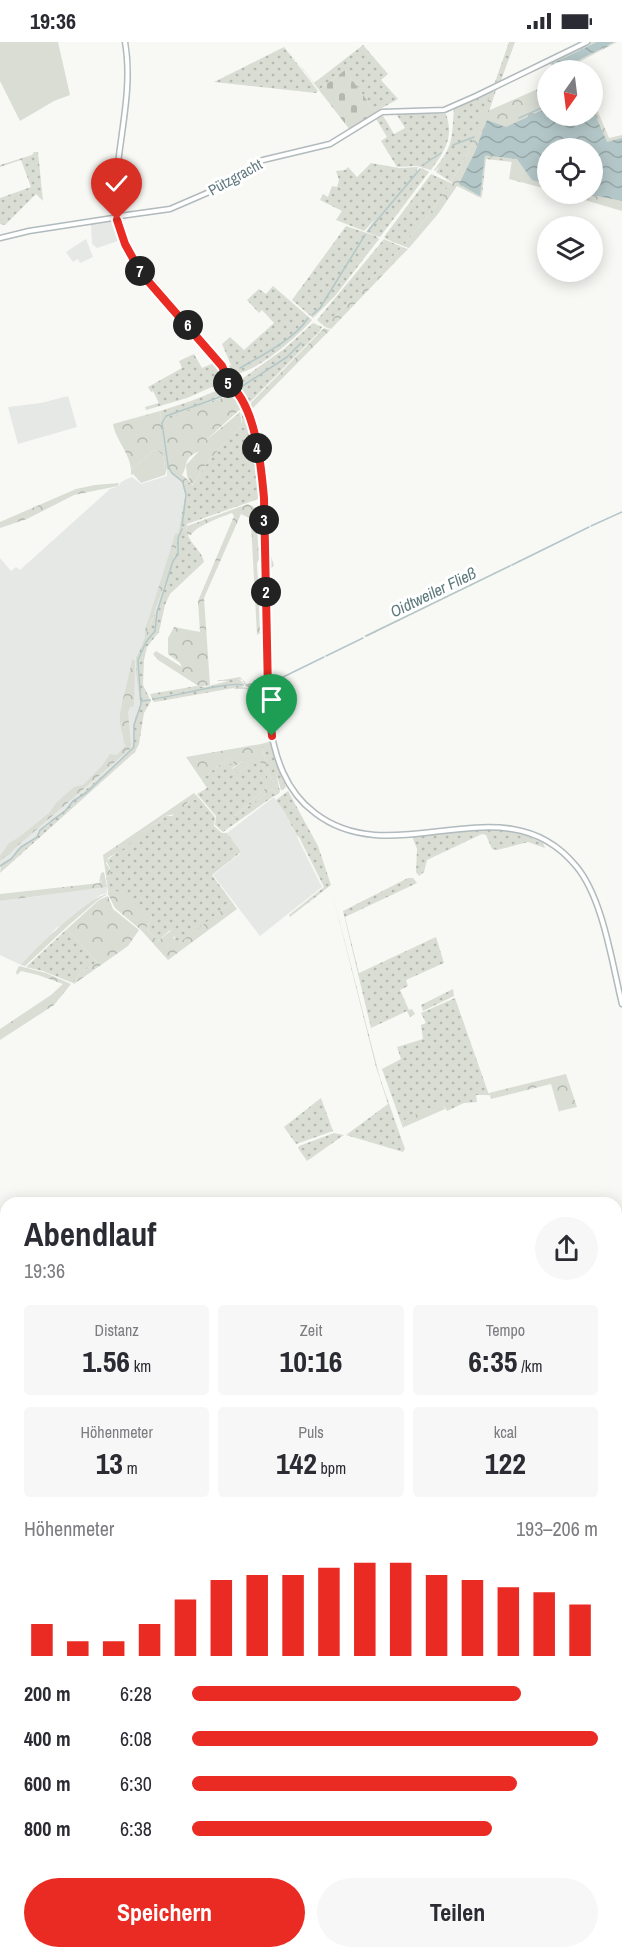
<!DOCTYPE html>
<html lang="de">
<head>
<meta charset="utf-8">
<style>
  body { margin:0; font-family:"Archivo Narrow",sans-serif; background:#f7f7f7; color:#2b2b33; height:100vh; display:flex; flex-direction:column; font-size:22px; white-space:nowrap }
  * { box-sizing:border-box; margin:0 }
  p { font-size:20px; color:#7c7c81 }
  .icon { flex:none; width:33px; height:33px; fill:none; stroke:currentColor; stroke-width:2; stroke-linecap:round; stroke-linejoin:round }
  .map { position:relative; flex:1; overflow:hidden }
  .side { position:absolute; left:0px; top:1155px; width:622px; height:762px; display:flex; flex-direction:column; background:#fff; border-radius:18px 18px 0 0; box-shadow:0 3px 15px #0003 }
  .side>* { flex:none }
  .needle { width:39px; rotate:194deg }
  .fabs { position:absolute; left:537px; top:18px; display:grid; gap:12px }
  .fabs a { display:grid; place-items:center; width:66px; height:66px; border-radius:50%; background:#fff; box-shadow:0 3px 15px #0003; font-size:30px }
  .pin { position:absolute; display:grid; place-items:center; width:51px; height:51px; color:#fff; margin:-62px -26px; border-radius:50% 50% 50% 0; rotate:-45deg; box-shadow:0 0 6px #0007 }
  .pin .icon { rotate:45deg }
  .km { position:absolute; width:30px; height:30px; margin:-15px; border-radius:50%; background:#222; color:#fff; font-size:16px; line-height:30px; text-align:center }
  .round { display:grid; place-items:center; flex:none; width:63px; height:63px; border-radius:32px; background:#f7f7f7 }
  .summary { display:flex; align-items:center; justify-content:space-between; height:102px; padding:0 24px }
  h1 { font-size:33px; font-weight:700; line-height:45px }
  .metrics { display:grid; grid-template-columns:repeat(3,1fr); gap:9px; height:102px; padding:6px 24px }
  .metrics div { display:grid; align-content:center; border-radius:6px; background:#f7f7f7; text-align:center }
  .metrics b { font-size:30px; font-weight:700 }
  .metrics small { font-size:16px; font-weight:400 }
  .metrics p { font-size:16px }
  .chart { height:168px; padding:12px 24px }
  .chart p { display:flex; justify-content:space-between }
  .chart svg { width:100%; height:108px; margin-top:6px; stroke:#ea2b23; stroke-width:6 }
  .action { display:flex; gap:12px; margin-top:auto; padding:12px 24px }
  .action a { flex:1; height:69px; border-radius:36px; background:#ea2b23; color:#fff; font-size:24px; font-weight:700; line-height:69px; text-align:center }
  .action a+a { background:#f7f7f7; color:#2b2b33 }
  ul { padding:0 24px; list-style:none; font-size:20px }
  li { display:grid; grid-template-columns:96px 72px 1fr; align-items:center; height:45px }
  li i { height:15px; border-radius:8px; background:#ea2b23 }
  .status { display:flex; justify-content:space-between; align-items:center; height:42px; padding:0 30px; background:#fff; direction:ltr }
  .status svg { height:16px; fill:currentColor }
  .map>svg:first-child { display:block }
</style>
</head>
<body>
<div class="status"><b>19:36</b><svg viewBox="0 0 49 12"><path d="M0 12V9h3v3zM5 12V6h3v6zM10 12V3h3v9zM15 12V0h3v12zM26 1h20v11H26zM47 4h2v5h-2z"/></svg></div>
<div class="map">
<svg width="622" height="1917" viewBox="0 0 622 1917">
  <defs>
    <pattern id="grass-dots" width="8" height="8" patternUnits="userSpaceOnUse" patternTransform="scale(1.5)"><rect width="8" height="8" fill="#d9ddd4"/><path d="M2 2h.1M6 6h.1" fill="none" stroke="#b3b8b1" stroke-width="1.8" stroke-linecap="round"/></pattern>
    <pattern id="forest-crowns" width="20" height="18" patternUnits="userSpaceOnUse" patternTransform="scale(1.5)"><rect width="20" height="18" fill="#d9ddd4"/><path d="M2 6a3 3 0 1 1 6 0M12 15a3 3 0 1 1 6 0" fill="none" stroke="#b3b8b1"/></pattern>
    <pattern id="cemetery-stones" width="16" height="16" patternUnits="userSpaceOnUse" patternTransform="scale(1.5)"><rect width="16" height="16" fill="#d9ddd4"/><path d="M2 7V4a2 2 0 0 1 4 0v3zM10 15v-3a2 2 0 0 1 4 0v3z" fill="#b3b8b1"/></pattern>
    <pattern id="water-waves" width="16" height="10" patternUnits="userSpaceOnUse" patternTransform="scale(1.5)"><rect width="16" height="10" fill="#b4c7c8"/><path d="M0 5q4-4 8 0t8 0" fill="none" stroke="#96a7a8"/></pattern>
  </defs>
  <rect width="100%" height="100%" fill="#f8f8f5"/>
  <path fill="#e6e8e6" d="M111,179L114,182L118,199L97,206L92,202L91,182Z
    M86,197L93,215L80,221L78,217L73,220L66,210Z
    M68,354L77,385L18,402L8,365L41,361Z
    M167,425L171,432L183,442L185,453L174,516L156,569L136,616V631L140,663L133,682L132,707L73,759L66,768L51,777L48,783L39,789L36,794L18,806L11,816L0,823V516L11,529L16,525L20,528L110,447L119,444L121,440L129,436L132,435L141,442L167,434Z
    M274,755L285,771L322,845L260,894L213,833L241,811L227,791Z
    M107,845V851L100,853L65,882L56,886L47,898L30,913L21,923L0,913V859Z"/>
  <path fill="url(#grass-dots)" d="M509,0H515L500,41L494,43Z
    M363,3L388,32L381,38L398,57L375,70L345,28L319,48L285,5L314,41Z
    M284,5L318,49L316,51L214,40Z
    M497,45L487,76L548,64L487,78L481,142L485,113L517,117L513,120L486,117L482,153L481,156L456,142L477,99L495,48L468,111L451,140L436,130L440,123L435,129L434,128C455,101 451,98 454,67Z
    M395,70L446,72C454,95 445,109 431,128L417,124L397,125L381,99L387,95L375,75L382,72L394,92L405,86Z
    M34,110H38L43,159L36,152L5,183L0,182V156L31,145L21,118L0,125V123L32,113Z
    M371,121L399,126L418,125L416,131L422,126L429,130L380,195L366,190L375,177L366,187L364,189L336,178L342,169L320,158L323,152L328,155L332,144L337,145L339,138L336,129L345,128L348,125L357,135Z
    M431,132L451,141L427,175L403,204L386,197L384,195Z
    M346,184L376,194L379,197L335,254L313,276L292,258Z
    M384,197L402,205L325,285L324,284L317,278Z
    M273,244L312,278C297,295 254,333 232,332L229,324L231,323L222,302L230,295L244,308L274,281L262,268L259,271L247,258L259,247L266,252Z
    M313,281L322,285L320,289L247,363H245L238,344L239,339L284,307Z
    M194,312L202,326L216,320L225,334L223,340L187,356L146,368L145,365L159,361L153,349L151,350L148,345L182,326L179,319Z
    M226,345C235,346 239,358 242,366L238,369L235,356C223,350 205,363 194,368C183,373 172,376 161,379L160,369L191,359Z
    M247,366C270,398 267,469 269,509L274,523L271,526L267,522C265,470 266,414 247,366Z
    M243,368L255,407L261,456L187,482C184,500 201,505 204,520L170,552L165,563L159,590L147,605L144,618L143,643L151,659L144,671L139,702L135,710L0,831L1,822L11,816L18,806L36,795L39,789L48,783L51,777L66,768L73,759L132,707L133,682L140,663L136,631V616L156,569L174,516L185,453L183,442L191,440L192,443L194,441L209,418L240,385C245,379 239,373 243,368Z
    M590,485L366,595L364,594L578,490Z
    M262,592H264L265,648L256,649L245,644L243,638L239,637L244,642L242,645C250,646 258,649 265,652C267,685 273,714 286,745L283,748H281L276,730L280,750L270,734L261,702L269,700L261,654L246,647H233L239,645L155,660L153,659L150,652L196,644L205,645L228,639H216L240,635L247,642L262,639Z
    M230,715L235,720L232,727L243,719H246L235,730L240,729L260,718L267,734V745L230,778L272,747L277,753L274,754L223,790L215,783L216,774L197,752L207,746L201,737Z
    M288,749L318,804L331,843L290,875L289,873L324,845L299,795L297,794L285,771L276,758Z
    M199,756L215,775L214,784L222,791H227L241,810L212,833L232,860C215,874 197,888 179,901L174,898L175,894L170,888L158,899L146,886L152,875L110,848L108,849L106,834L108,835L110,826L106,819L152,783L158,781L165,774H172L190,759Z
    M476,787L519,790L543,801L545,806L528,800L497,808L492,807L486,793L482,792L427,818L424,830L419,834L416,830L417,807L412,794Z
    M408,836H413L417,841L345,875L359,931L436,895L444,921L406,938L408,944L400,948L409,968L412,967L415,972L410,975L407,969L371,986L343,869Z
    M331,846L380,1036L405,1107L403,1110L346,1093L388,1062L376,1025Z
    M67,887L97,920L80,931L73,941L43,929L26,925Z
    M453,947L454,954L423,969L421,963Z
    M455,956L489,1053H476L477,1060L464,1061L447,1069L442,1061L402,1080L404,1085L403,1086L382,1027L401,1017L397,1005L423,997L421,983L426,981L421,971Z
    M321,1056L333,1089L296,1102L284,1085Z
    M334,1091L344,1093L307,1119L298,1106L299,1104Z
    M0,1231L6,1238V1432L0,1437Z
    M284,1911H322L329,1914L326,1917H286Z"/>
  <path fill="url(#forest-crowns)" d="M590,0H617L577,21L579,28H553L549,19Z
    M547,43L548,74H592L593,58L609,96L622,93V169L564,152H592V106H548L547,147L509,137L512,118L488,115L485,113L480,154L479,155L457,144L438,172L409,206L403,204L427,175L451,141L453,142L451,140L468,111L491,50L495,47L486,76L490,68Z
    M402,205L408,207L399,216L331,287L325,285Z
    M324,286L330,288L250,369L248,364Z
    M232,354L236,359L238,369L203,401L240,370L242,383L209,418L194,441L192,442L187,434L186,423L199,409C182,417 189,422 182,433L191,440L183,442L171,432L167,426L165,433C165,423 166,410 154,408L131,428C130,411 116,399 113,382L160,369L161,379C184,373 209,357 232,354Z
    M119,441L118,444L74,453L27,477L0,486V480L76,447L95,443Z
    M248,462L254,465L256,470L259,517L257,521L260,591L257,593L251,481L249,476L241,472L204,556L210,643L200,645L158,618L153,612L156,609L182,625L180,621L168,612V596L174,585L200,590L198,559L234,474L232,471C221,475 196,484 191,493H187V484Z
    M179,491L174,516L145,596V588L171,506L175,492Z
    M132,617L135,619L134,664L130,665L128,670L131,704L130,707L15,806L9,813L6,814L0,819V814L9,801L18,796L49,771L57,760L74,745L83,743L102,724L110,712L117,713L126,703L124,701C123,692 119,682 120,673C123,653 129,636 132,617Z
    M261,702L270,734L280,750L277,753L272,747L230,778L267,745V734L260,719L240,729L235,730L245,719H243L229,728L227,726L234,720L230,715L201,737L186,715Z
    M194,751L199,756L188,760L176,772L165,774L158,781L152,783L123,807L108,816L106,821C109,826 112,829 110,835L106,834L103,813Z
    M104,830L107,845L0,859V852L100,841L104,836L99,841L101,831Z
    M110,848L121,850L152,875L146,886L158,899L173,887L177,888V892L173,896L179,901C197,887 214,875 232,860L237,867L168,918L141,888L115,866L108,852L99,857L70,882L25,924L21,923C33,908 92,852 108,852V849Z
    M108,854L113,867L139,888L128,904L74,942L73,941L80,931L97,920L67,887L99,858Z
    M19,924L46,931L71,942L54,963L0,998V987L51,953L63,942L38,933L21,929L17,933L16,930Z
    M566,1032L577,1065L560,1069L559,1070L551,1042L491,1057L489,1051Z
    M442,1060L445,1067L404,1085L402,1079Z"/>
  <path fill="url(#cemetery-stones)" d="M345,28L376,71L350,88L319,48Z"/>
  <path fill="#d9ddd4" d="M0,0H58L70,53L54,59L20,79L0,39Z
    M154,408C166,410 165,423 165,433L141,441L133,432L131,433V428Z"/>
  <path fill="url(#water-waves)" d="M597,0H614L573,21L576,28H560L556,20Z
    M547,66L548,74H592L593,68L607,100L622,96V159L588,152H592V106H548L547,142L532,138L517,117L485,113L480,154L459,142L475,110L487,78L506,85Z"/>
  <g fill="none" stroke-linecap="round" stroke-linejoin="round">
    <path stroke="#b4c7c8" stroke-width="1.5" d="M553,21L556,28
      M519,76L548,63
      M453,103L474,95
      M423,123L441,111
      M368,189L420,127
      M312,273L320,266L365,193
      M240,326C261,314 295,297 308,276
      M241,345L287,315L301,301
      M168,423L162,381L166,374L226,353L230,348
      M168,424L172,431L182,439
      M182,484L186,453L183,441
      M591,484L622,470
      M512,523L589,485
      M366,594L510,524
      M326,614L363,596
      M270,639L277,638L324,615
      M247,643L263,640
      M153,657C172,655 230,639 243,643
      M142,659L150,658
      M0,824L11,817L21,805L37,795L40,788L66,768L73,759L86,751L134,705V683L141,662L138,618L146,600L155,589L157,570L173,519L178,512V496L182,487
      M0,1705L6,1703"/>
    <defs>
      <path id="secondary" d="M116,172C112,115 135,57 125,0
        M120,174L170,167L207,151L263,118L330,102L382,70L444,68L476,54L587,0
        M119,177L127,202L144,230L232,335
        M0,196L29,189L113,176
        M228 339a4 4 0 1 1 8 0a4 4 0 1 1-8 0Z
        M235,340L255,394L262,432L269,679C275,715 285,749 315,771C395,833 505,737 576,824C603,856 612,921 622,962
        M616,1224L622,1221"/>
      <path id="primary" d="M0,1692L6,1696
        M452,1911V1917
        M52,1917L55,1911"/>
    </defs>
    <use href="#secondary" stroke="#b1babd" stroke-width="7"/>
    <use href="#primary" stroke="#b0b8bb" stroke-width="8"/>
    <use href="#secondary" stroke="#fff" stroke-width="4"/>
    <use href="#primary" stroke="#fff" stroke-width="4.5"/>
  </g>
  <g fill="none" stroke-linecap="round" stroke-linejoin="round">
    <defs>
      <path id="route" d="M117,178L125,202L141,231L222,324L228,337V341C256,363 261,423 264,456L268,650L272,694"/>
    </defs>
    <use href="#route" stroke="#fff" stroke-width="12"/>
    <use href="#route" stroke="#ea2b23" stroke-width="8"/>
  </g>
  <g text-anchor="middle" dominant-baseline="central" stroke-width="6" stroke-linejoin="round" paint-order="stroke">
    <g font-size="15" fill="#627a82" stroke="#fff">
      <text transform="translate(235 135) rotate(-29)">Pützgracht</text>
    </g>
    <g font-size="16" font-style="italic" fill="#5d797c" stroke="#fff">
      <text transform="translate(433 550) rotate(-26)">Oidtweiler Fließ</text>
    </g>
  </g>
</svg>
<div class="fabs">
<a><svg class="needle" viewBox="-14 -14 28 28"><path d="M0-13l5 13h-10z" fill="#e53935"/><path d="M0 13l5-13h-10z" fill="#7c7c81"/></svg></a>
<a><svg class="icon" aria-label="locate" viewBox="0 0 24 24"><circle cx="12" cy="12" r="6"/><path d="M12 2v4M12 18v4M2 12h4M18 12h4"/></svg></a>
<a><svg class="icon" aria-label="layers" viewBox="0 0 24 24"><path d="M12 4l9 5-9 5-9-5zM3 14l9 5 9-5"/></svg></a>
</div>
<div class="pin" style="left:272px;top:694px;background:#1e9e55"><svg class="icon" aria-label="arrive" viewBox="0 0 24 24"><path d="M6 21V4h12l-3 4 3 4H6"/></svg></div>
<div class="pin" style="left:117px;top:178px;background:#d93025"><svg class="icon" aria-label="check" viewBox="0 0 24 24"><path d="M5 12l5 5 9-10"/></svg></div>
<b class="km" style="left:266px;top:550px">2</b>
<b class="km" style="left:264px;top:478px">3</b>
<b class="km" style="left:257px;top:406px">4</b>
<b class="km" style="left:228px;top:341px">5</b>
<b class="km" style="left:188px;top:283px">6</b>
<b class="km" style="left:140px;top:229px">7</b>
<section class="side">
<div class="summary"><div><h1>Abendlauf</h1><p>19:36</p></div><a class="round"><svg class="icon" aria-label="share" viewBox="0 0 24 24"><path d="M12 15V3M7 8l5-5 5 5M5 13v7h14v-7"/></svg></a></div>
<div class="metrics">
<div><p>Distanz</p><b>1.56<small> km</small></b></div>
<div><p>Zeit</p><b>10:16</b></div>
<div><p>Tempo</p><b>6:35<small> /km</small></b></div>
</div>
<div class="metrics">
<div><p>Höhenmeter</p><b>13<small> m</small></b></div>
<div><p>Puls</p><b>142<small> bpm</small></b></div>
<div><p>kcal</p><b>122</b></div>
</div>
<div class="chart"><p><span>Höhenmeter</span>193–206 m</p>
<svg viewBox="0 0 160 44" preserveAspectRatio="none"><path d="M5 44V31M15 44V38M25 44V38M35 44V31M45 44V21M55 44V13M65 44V11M75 44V11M85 44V8M95 44V6M105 44V6M115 44V11M125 44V13M135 44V16M145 44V18M155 44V23"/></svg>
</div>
<ul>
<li><b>200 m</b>6:28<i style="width:81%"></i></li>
<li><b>400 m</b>6:08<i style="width:100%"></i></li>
<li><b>600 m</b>6:30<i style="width:80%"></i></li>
<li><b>800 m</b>6:38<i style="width:74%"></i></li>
</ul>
<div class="action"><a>Speichern</a><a>Teilen</a></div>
</section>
</div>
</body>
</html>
